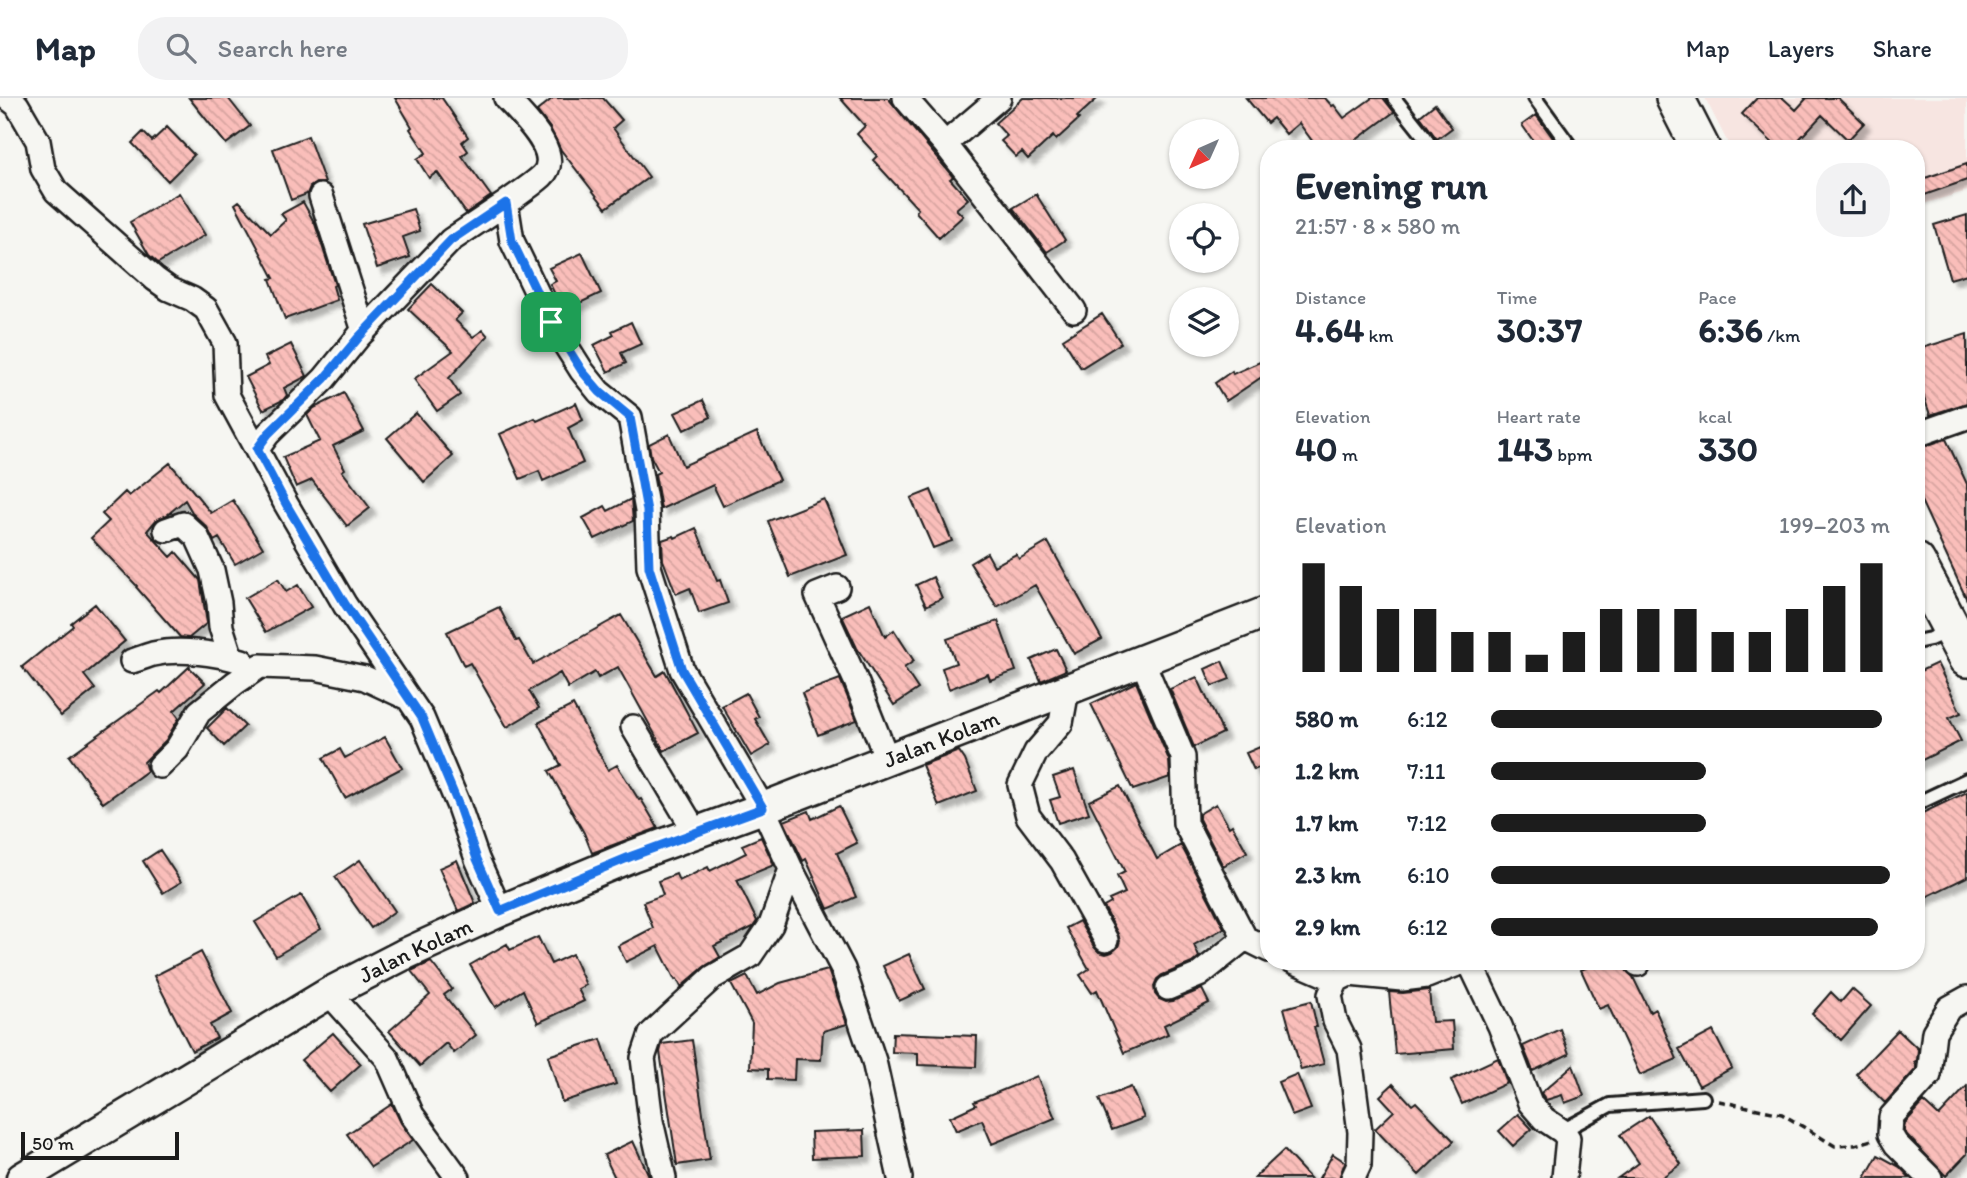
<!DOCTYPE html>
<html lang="en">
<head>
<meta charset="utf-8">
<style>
  body { margin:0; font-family:Itim,sans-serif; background:#f2f2f3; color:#1f2937; height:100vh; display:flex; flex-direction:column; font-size:26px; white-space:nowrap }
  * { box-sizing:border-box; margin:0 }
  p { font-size:23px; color:#747a83 }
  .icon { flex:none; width:38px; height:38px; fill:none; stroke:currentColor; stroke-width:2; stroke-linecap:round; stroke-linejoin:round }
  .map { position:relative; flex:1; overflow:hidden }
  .sheet { position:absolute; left:1260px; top:42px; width:665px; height:830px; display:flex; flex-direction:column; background:#fff; border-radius:28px; box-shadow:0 2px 5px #0004 }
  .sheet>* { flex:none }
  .needle { width:46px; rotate:225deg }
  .tools { position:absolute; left:1169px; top:21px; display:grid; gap:14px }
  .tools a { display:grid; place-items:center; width:70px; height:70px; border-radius:50%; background:#fff; box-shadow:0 2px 5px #0004; font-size:35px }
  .scale { position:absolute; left:21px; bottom:18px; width:158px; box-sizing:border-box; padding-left:7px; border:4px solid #1c1c1c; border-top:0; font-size:19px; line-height:24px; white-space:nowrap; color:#1c1c1c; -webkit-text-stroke:5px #f6f6f2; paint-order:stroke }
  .pin { position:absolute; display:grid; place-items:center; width:60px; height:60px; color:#fff; margin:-30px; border-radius:14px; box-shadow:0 4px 10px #0006 }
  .round { display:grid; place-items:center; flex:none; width:74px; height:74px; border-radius:28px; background:#f2f2f3 }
  .headline { display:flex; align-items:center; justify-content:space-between; height:119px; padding:0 35px }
  h1 { font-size:38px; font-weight:800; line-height:52px }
  .figures { display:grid; grid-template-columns:repeat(3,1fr); gap:10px; height:119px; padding:7px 35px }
  .figures div { display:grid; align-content:center }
  .figures b { font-size:35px; font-weight:800 }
  .figures small { font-size:19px; font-weight:400 }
  .figures p { font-size:19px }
  .chart { height:196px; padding:14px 35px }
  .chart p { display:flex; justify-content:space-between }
  .chart svg { width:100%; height:126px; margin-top:7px; stroke:#1c1c1c; stroke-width:6 }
  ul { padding:0 35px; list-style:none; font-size:23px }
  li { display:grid; grid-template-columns:112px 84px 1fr; align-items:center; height:52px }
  li i { height:18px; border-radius:9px; background:#1c1c1c }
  header { display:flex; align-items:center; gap:42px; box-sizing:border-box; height:98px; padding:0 35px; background:#fff; border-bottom:2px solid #e0e1e3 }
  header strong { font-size:33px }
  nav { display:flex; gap:38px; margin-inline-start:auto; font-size:24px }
  .search { width:490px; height:63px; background:#f2f2f3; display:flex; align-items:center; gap:18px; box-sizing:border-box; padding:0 24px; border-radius:28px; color:#747a83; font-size:26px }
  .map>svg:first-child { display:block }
</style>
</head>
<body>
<header>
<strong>Map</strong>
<div class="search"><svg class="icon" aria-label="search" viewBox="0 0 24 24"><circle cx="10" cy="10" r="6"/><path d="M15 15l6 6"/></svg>Search here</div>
<nav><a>Map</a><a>Layers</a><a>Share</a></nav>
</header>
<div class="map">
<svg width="1967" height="1080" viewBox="0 0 1967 1080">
  <defs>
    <pattern id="building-back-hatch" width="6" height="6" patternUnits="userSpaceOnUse" patternTransform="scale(1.75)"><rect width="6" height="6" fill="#fabeba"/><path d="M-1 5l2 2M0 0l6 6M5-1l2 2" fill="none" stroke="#d6a39f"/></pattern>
    <filter id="shadow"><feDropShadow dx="6" dy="6" stdDeviation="2" flood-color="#0004"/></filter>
  </defs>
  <rect width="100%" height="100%" fill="#f6f6f2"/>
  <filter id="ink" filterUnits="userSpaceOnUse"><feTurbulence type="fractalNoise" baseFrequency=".0143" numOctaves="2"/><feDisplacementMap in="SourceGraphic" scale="14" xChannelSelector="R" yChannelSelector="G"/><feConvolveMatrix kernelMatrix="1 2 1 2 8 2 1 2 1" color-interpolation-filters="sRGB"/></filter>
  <g filter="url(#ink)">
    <path fill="#f7e5e1" d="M1705,0H1967V93L1916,108V51H1731Z"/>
    <path fill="url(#building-back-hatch)" stroke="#1c1c1c" stroke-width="2" filter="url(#shadow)" d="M189,0H228L250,28L226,46Z
      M395,0H442L468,39L462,44L468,53L462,58L491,98L466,115L437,74L429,80L417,61L426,55L410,31L412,29Z
      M553,0H603L622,22L613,30L649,79L606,110L561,52L550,30L537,13Z
      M840,0H888L953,79L950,81L968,101L956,111L963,118L939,140L916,114L918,111L873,62L877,58L857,36L865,28Z
      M1023,0H1098L1077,19L1079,21L1056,42L1053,38L1028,61L1022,54L1016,59L1001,43L1007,38L995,25Z
      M1246,0H1325L1332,8L1334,7L1344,20L1372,0H1383L1394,14L1344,51H1318L1299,25L1286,36L1273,20L1267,25Z
      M1757,0H1783L1796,12L1806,1L1804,0H1838L1864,25L1848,42L1822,17L1790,51H1779L1742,16Z
      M1435,6L1452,30L1437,41L1420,18Z
      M1536,17L1561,51H1539L1522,27Z
      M167,29L194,57L168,83L132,45L143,34L152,43Z
      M308,38L325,85H316L310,89L307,96L291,102L273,51Z
      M1967,66V82L1919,99L1916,83Z
      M179,95L205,137L158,165L149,157L130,124Z
      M1036,96L1065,142L1047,154L1013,110Z
      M239,103L271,136L286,122L281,116L303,104L315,126L335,187L333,188L337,202L285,221L270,181L274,180L235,106Z
      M413,111L420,133L403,139L410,159L377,170L362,126Z
      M1967,117V176L1950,181L1934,127Z
      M582,155L601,195L563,213L550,186L556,183L549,170Z
      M432,186L462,215L455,222L473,239L483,232L488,238L449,280L460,297L437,313L414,281L453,253L408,211Z
      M1102,216L1121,245L1081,270L1063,241Z
      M631,224L641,246L621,255L626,265L608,274L594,247L614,237L612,233Z
      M1967,236V305L1930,317L1916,275V252Z
      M291,246L307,278L284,290L287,297L283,302L263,312L246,279L269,267L265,259Z
      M1269,260V274L1226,303L1215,285L1232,273L1233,276Z
      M344,295L364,333L333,348L345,371L342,373L370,410L347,428L312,382L296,389L283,359L320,343L307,317L314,310Z
      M703,302L711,319L684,332L675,315Z
      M576,305L583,322L568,330L583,365L543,383L539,373L520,381L500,336L535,320L537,323Z
      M416,315L453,358L424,384L387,340Z
      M757,334L779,382L723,408L713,387L661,411L655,376L659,374L651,359L649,346L669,336L683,368Z
      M1946,341L1967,386V502L1916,392V351Z
      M170,365L211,415L233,402L263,450L235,466L219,440L214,443L207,429L193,416L185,402L167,417L156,422L147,433L171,459L176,454L200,482L207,525L189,540L180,539L136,489L137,488L91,440L109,423L102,416L125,394L129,398Z
      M931,392L952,443L933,450L911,400Z
      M631,401L633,423L595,441L583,420L605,408L608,413Z
      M824,401L847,457L790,479L768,423Z
      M696,430L717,483L720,482L728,505L699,515L690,490L676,496L663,462L662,442L674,438L675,440Z
      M1048,444L1102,541L1074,556L1035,487L997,509L970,465L987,455L994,468L1016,456L1019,461Z
      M933,479L942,500L926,508L916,487Z
      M278,481L286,494L298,487L311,509L266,534L245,500Z
      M870,505L885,539L894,532L914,563L904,570L918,591L894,607L857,550L842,518Z
      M95,506L125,543L84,577L95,591L61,618L22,569L73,528L71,525Z
      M499,509L516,543L519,542L533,566L621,517L657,578L665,573L698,635L664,653L618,569L598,580L595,574L568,590L560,575L529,593L539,610L507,629L470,565L464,568L447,534Z
      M998,523L1016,573L990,582L988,576L949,591L942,570L956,565L947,541Z
      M1056,551L1066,572L1041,583L1031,562Z
      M1222,563L1230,581L1212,588L1205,571Z
      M1937,565L1961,615L1949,620L1961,643L1916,665V575Z
      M189,569L205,585L174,613L179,620L166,642L144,664L147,673L103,705L69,658L159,593L161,595Z
      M1197,579L1223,635L1194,649L1170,591Z
      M840,581L857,622L818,637L802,595Z
      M1136,584L1169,662L1170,679L1133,692L1091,606Z
      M746,595L759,619L755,621L770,647L751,658L722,608Z
      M573,607L608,672L617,667L639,702L641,701L658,730L592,755L584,735L549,673L561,667L538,625Z
      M227,610L245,628L224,648L207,630Z
      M385,639L402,670L345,700L323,660L340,651L345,660Z
      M1269,645V665L1254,672L1246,655Z
      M959,653L965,662L977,693L939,708L922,667Z
      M1074,672L1089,715L1058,725L1050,702L1060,699L1053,679Z
      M1120,688L1157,761L1181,747L1224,830L1194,847L1199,859L1192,865L1162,877L1157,881L1154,888L1155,896L1159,901L1166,904L1173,903L1202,891L1209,905L1164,927L1168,936L1124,955L1097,892L1092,895L1080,877L1089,871L1066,830L1079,823L1094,849L1099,854L1106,856L1112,854L1118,849L1120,843L1118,836L1104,809L1111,805L1109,802L1125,795L1117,778L1125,774L1089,703Z
      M1967,694V779L1916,804V718Z
      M1216,706L1229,729L1232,727L1247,754L1223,768L1199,721V716Z
      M839,708L857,745L837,755L856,799L828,811L806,761L803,763L784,723L809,713L812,721Z
      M761,739L774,767L737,782L757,823L753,829L714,848L720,859L704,869L681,889L677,881L675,882L658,848L626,864L618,848L653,830L643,804L663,797L658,783L676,776L679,783L708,769L710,773L746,755L742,747Z
      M160,752L181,784L163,795L143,763Z
      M360,762L395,813L371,830L335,779Z
      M457,762L475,805L458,813L439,770Z
      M301,797L321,831L276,858L255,824Z
      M538,839L551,866L572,856L586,887L578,891L584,903L538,925L523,892L495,909L470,867L507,846L510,852Z
      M201,854L232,915L210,927L217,940L192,953L154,878Z
      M909,856L925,891L899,903L883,868Z
      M1601,863H1623L1625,871L1633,879L1650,914L1655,911L1677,961L1640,977L1608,907L1599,911L1581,872Z
      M431,864L452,891L444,897L476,937L454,955L446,945L420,968L389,933L430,897L411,873Z
      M828,872L847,926L823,933L821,962L795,961L794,982L768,981V971L750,970L752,925L731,886L747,878L757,897L780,885Z
      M1852,891L1871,908L1841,942L1812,916L1831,894L1841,904Z
      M1429,892L1432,924L1452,923L1454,951L1395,956L1389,894L1403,895Z
      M1311,903L1317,929H1314L1324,966L1301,972L1284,910Z
      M1560,931L1569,956L1533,973L1523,948Z
      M1898,932L1918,951L1917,962L1914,964L1916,967V971L1885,1005L1856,976Z
      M1713,933L1732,970L1699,988L1679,951Z
      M333,935L361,966L330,994L301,962Z
      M893,935L977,938L976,969L918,967V955L892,954Z
      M601,941L616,986L562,1004L548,958Z
      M692,942L710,1062L677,1067L660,954L662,946Z
      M1498,960L1507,985L1462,1006L1451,982Z
      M1573,967L1584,998L1565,1005L1562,997L1546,1002L1541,995Z
      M1297,976L1311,1011L1292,1018L1278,984Z
      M1037,978L1055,1020L992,1046L982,1022L956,1033L950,1019L976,1007L974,1004Z
      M1393,986L1412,1007L1416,1004L1454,1043L1419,1077L1375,1031L1394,1013L1380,998Z
      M1967,988V1056L1946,1078L1907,1037L1904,1032L1905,1025L1924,1004L1939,1018Z
      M1131,989L1144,1020L1112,1032L1099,1001Z
      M392,1006L401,1025L413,1042L371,1069L347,1036Z
      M1518,1016L1532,1031L1513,1048L1499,1033Z
      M1649,1018L1681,1066L1661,1080H1618L1639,1065L1620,1037Z
      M864,1032L865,1058L812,1060L811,1034Z
      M633,1043L650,1080H615L604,1057Z
      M1284,1052L1310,1080H1254Z
      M1333,1056L1345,1064L1339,1080H1319Z
      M1878,1057L1900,1069L1910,1080H1865Z"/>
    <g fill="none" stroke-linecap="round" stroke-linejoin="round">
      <defs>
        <path id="service" d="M1394,0L1425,39L1431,51
          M1535,0L1572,51
          M1916,544L1930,541L1948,533
          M1916,706L1967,682
          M1562,1033L1610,1007L1703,1000"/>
        <path id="minor" d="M8,0L17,7L38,43L43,71L56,93L155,181L169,191L192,201L206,211L225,245L227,297L286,406L345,507L422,620L458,706L477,761L500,813
          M506,0C521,17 565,56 542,78C531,88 518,96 506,105L512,143L551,224L582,273L599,294L630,319L647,413L649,469L682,572L763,710L791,771L843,871L874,963L900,1080
          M905,0L945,46L1074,212
          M945,46L999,0
          M321,98L364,233
          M1916,337L1967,319
          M257,351L268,336L324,281L359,238L451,142L506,105
          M166,432L183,426L197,439L212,472L219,505L221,529L231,560
          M837,489L817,497L856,583L887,661
          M1142,562L1183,659L1185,725L1245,840
          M132,563C139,561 146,558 153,556C180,550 215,555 242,563
          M1067,592L1061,625L1036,654L1020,687L1028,718L1062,763L1106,842
          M633,629L695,733
          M160,668L177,651L199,614L235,585L260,568L315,570L365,580L408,600
          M1293,863L1337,882
          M1469,863L1500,928L1530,1005L1544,1021L1562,1033L1568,1040L1564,1080
          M1637,863L1638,866
          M1168,890L1199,877L1245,840L1269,852
          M329,895L387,960L412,1017L458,1080
          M664,1080L651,1023L643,960L651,936L713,879L750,858L771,827L791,771
          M1353,1080L1359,1067L1360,1034L1349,951L1335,923L1330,897L1337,882L1349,876L1402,881L1427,878L1465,863
          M1930,1080L1896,1046L1890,1036L1891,1019L1929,977L1934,934L1949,910L1967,900"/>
        <g id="tertiary">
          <path id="s1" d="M22,1080L329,895L403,857L500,813L632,758L763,710L1269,513"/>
        </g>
        <path id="primary" d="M1675,0L1701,51
          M1916,464L1967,560"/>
      </defs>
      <use href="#service" stroke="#1c1c1c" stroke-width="18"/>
      <use href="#minor" stroke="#1c1c1c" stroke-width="28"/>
      <use href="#tertiary" stroke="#1c1c1c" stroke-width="35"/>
      <use href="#primary" stroke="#1c1c1c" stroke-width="42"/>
      <path stroke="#1c1c1c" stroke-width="3.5" stroke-dasharray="7 5" stroke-linecap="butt" d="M1719,1003L1782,1016L1835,1048L1855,1047L1872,1042"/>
      <use href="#service" stroke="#f6f6f2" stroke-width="12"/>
      <use href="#minor" stroke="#f6f6f2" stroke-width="23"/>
      <use href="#tertiary" stroke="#f6f6f2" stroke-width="30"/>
      <use href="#primary" stroke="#f6f6f2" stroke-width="37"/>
    </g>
  </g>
  <g fill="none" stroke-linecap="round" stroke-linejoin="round" filter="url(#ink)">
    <defs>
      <path id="route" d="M506,105L512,143L551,224L582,273L600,294L630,319L647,413L649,469L682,572L763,710L632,758L500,813L477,761L458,706L422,620L345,506L286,406L257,351L268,336L324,281L359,239L451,142Z"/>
    </defs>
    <use href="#route" stroke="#fff" stroke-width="14"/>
    <use href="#route" stroke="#1a73e8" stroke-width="9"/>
  </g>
  <g text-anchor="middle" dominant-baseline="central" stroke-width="7" stroke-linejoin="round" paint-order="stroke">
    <g font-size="23" fill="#1c1c1c" stroke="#f6f6f2">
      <text stroke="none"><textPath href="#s1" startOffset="1022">Jalan Kolam</textPath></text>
      <text stroke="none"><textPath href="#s1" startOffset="455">Jalan Kolam</textPath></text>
    </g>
  </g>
</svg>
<div class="tools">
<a><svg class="needle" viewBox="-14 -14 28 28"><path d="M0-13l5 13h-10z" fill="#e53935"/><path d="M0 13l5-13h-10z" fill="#747a83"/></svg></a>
<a><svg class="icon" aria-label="locate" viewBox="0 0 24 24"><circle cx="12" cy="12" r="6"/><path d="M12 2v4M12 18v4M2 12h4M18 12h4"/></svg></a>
<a><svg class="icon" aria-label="layers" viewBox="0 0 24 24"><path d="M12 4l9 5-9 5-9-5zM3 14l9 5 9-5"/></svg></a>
</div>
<div class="scale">50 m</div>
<div class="pin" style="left:551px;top:224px;background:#1e9e55"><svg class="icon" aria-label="arrive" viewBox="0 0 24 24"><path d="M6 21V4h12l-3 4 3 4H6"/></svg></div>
<section class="sheet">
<div class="headline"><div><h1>Evening run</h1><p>21:57 · 8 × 580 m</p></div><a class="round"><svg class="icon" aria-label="share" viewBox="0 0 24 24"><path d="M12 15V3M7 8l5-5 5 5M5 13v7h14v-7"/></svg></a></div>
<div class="figures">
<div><p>Distance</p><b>4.64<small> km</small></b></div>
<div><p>Time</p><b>30:37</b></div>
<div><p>Pace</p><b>6:36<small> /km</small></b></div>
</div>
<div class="figures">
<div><p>Elevation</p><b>40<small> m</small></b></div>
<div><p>Heart rate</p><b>143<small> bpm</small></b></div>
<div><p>kcal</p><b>330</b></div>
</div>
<div class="chart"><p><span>Elevation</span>199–203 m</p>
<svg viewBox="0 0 160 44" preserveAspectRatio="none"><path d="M5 44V6M15 44V14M25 44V22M35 44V22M45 44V30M55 44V30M65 44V38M75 44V30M85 44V22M95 44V22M105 44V22M115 44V30M125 44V30M135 44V22M145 44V14M155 44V6"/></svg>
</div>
<ul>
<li><b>580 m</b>6:12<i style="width:98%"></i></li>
<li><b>1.2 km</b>7:11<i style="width:54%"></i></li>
<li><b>1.7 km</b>7:12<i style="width:54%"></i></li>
<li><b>2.3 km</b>6:10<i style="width:100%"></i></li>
<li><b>2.9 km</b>6:12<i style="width:97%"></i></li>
</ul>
</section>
</div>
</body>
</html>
